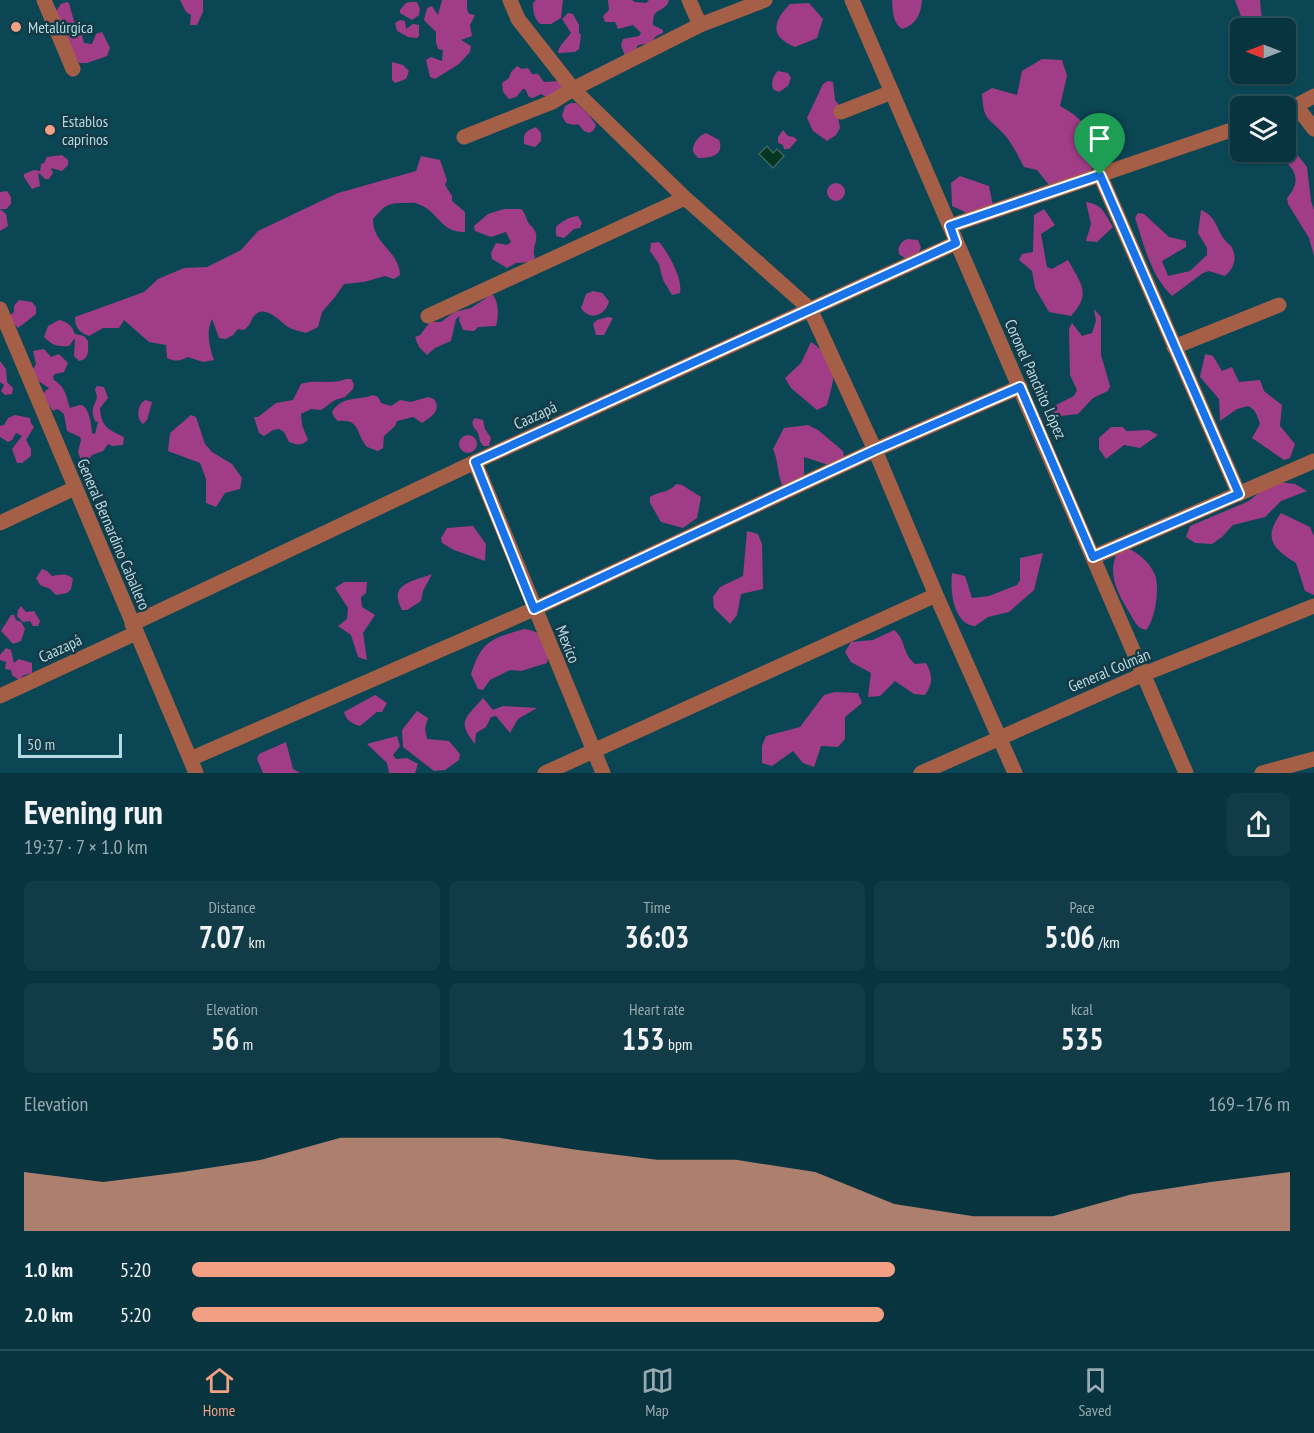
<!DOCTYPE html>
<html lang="en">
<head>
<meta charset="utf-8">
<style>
  body { margin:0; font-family:"PT Sans Narrow",sans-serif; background:#113c47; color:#f1f3f6; height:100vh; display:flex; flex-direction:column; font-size:22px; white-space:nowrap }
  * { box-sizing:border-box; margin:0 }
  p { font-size:20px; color:#98aab1 }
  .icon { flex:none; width:33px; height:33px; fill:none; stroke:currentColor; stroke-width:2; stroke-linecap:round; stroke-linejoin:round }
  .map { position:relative; height:773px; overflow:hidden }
  .sheet { display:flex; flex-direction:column; background:#083440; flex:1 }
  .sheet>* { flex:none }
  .needle { width:39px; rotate:270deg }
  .tools { position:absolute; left:1230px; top:18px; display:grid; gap:12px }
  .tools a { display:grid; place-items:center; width:66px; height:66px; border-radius:9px; background:#083440; box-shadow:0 2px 4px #0004,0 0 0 2px #294f59; font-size:30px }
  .scale { position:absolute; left:18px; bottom:15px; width:104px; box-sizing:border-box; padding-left:6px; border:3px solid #b7d9e3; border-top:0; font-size:16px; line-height:21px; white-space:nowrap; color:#b7d9e3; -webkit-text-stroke:4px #143a45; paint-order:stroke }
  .pin { position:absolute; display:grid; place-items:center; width:51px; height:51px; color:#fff; margin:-62px -26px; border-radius:50% 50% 50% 0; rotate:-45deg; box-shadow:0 0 6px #0007 }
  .pin .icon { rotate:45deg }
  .round { display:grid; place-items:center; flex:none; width:63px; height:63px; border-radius:9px; background:#113c47 }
  .overview { display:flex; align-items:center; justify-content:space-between; height:102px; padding:0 24px }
  h1 { font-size:33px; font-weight:700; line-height:45px }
  .stats { display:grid; grid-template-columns:repeat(3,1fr); gap:9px; height:102px; padding:6px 24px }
  .stats div { display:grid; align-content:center; border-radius:9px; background:#113c47; text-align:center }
  .stats b { font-size:30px; font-weight:700 }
  .stats small { font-size:16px; font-weight:400 }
  .stats p { font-size:16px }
  .chart { height:168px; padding:12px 24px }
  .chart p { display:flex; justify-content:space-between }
  .chart svg { width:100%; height:108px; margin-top:6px; fill:#f39f83; opacity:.7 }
  ul { padding:0 24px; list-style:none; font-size:20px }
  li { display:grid; grid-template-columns:96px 72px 1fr; align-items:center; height:45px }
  li i { height:15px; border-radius:8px; background:#f39f83 }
  .dock { display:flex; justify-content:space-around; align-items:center; height:84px; border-top:2px solid #294f59; background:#083440; font-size:16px; color:#98aab1 }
  .dock a { display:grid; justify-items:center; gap:3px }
  .dock .selected { color:#f39f83 }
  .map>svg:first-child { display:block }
</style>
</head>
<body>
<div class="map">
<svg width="1314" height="773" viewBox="0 0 1314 773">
  <rect width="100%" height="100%" fill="#0b4655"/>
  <path fill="#a13d87" d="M180,0H203V12L197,25H190L191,15L186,12Z
    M442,0H467V9L469,14L475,15L470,25L472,36L461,40L471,46L470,52L459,64L435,79L430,77L426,60L431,57L442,61L443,50L438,49L436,43V32L424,20L427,8L432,6L438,15Z
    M536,0H563L561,18L551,24H540C534,18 533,12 533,3Z
    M608,0H632L635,2L646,3L649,0H669L667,5C657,14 653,9 653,25L663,30V33L656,36L651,43L638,45L634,53L625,56L621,45L623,39L639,36L641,33L633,25L618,29L615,22H605L603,16L609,10Z
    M892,0H922C921,14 916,25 902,29C892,22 893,10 892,0Z
    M1235,0H1260L1262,22L1251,25L1242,19Z
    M67,2L69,3L74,21L80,27L84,43L92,44L96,34L102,32L110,48L107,56L87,63H79L74,56L56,11L61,4Z
    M411,2H417L420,9L419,15L412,20L400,13V10L406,3Z
    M809,3L823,19L817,38L795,47C769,37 773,21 790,4Z
    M568,13L573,14L579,25V33L581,35L579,49L575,52L558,53C558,46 567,39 571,33L562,19Z
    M400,20L405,21L406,29L413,24L419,25V36L417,38L408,37L397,31L395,23Z
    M1042,59L1062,60L1067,76L1060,106C1086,120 1095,135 1101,163L1094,166L1083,178L1049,185L1037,170L1024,167C1018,155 1012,144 1004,134C987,116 984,122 982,94L992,88L1017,95L1022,71Z
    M392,62L403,65L409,71L406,79L395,83L392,80Z
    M517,66L522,69L528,68L532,74H538L544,82L559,81L569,88L551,100L541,94L533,98L529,97L525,89H523L516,97L509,99L503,92L502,83L509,78L511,72Z
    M778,71L788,73L791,78L788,86L779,92L774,90C770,85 773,75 778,71Z
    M828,81L833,82L835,100L840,106L838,117L840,128L836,135L827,141L813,131L807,118L823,84Z
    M571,103H576L589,115L596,125L594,130L589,133L584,131L578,124L574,125L566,123L562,116L565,106Z
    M536,127L541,133V141L535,147L524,144C523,132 527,131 536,127Z
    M783,130L788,136L794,137L797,140L789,149H784L783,145L778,143V137Z
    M706,133L719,140C725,156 710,158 698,158L693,152C692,144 698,136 706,133Z
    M1286,140L1307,167L1311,201L1314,210V256L1309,238L1288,204L1287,198C1305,177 1292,165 1273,152H1286Z
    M62,155L68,160V165L62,171L51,168L53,173L49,179H45L40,174L38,173L40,186L32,189L24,177V174L34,170L40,171L41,164L44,163L47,157Z
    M421,156L440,160L447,180L445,185L452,196V201L465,212V232C440,233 439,211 418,204C415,202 408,203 404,203C386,203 385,206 373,219C373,245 399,250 400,275L394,279L385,276L364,282L344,284L335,297L322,312L318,327L306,333C300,331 293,330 288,327C280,321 265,304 255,315C250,320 252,324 244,330L238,329L233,335L226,339L219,338L212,319C206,332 209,347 214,360L203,362L188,357C180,361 176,362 167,358L166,345L149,342L124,320L119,328H103L89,336C79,332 75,328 75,317L144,292L158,279L184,268L207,267L241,250L258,231L338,193L416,171Z
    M960,176L989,186L993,206L967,215L965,212L952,206L951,183Z
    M827 192a9 9 0 1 1 18 0a9 9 0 1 1-18 0Z
    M7,191L11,197V204L6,209H0L6,214L8,226L0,231V192Z
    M1086,202C1103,205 1104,212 1113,227L1097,242L1086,241L1091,224Z
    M504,209H521C526,214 525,216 528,222C530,226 535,228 536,234C538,242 531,249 535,257L532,262L516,263L507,268L492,259L491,253L496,243L507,245L511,242L506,232L491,237L475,231L474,226L488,214Z
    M1044,209L1055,225L1041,234L1047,267L1052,269L1068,260C1081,284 1092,293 1071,316L1049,312L1035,288L1032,271L1019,260L1022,254L1033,252L1034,215Z
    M1201,210C1216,216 1216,228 1224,239C1226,242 1229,244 1231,246C1238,258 1234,268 1225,276L1209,271L1203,273L1172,296C1151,276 1144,245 1135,218L1138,213L1144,214L1169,237L1186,241V247L1162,261L1168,276L1190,271L1207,255V248L1198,233Z
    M578,216L582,223L580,228L574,229L564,238L556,236V227C562,221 569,217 578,216Z
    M907,239L918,240L921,248L917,255L906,259L899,254C897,247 901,242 907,239Z
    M659,242C668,252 683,279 680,293L672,295L663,280L659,264L650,251L651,243Z
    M593,291L602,293L609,301C606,315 590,322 581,308L586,294Z
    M492,294C499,301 499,317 496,326L478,327L474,331L463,330L459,320L460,316L456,319L451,341L435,348L427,355L419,347L415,337L420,335L430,322H441L454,312L471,308Z
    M19,300L32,302L36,307V314L18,328L8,317L14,312V306Z
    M1094,309L1101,317V355L1110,386L1108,391L1093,398L1078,414L1051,417L1054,406L1074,396L1077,390L1070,375L1069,329L1072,323L1082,336L1092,333L1096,321Z
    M608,317L613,318L604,335H596L593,324L597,320Z
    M59,320C67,322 72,325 75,334L84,336L88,341C88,350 90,359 79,361L74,356L75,338L69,346C57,347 52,345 44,337L48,326Z
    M811,342C841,363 835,374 827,405L817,410L791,388L785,378L801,363Z
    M44,349L51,357L59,354L68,363L64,372L55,374L53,376L54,380C66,388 66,396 70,408C74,407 77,405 81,405C89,406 92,427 92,433L95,434L98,422L95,421C90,407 94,409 97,397L95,389L97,386L104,387L108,398L100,408C101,427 109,430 124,437L123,445L112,446L108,444L103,451L92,455L87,462L81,461L78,452L81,440L80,437L67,431L64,414L58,409L53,411L42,396L45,391L49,388L37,380L32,371L36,364L33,351Z
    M1205,354L1213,356L1222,371L1232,367L1239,382L1260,380L1264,391L1282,405L1280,426L1295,444L1290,458L1284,460L1252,438L1260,424C1257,415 1256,410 1248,406L1237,409L1220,421L1219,399L1200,377Z
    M0,361L6,369L7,382L13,388L12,394L5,395L1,391L4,385L0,382Z
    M346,379H351L354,384L353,389L345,397L335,400L321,410L311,409L301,414L302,425L308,440C301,446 297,445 289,442L284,432L279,429L273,430L264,436L259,433L254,417H258L276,403L293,400L301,384C314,379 332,385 346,379Z
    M373,395L378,397L381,403L391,406L400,400L411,402L428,397L434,399C442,411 431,417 422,423L413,417L397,421L395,426L384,436L383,448L378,451L367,447C355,433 361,419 338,421L334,417L332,412C342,395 358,401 373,395Z
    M145,400L152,402L147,420L143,424C136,419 137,405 145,400Z
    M15,415L30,418L31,423L34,427L26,440L31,449V456L22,463H17L12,449L22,436L16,433L12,440L8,442L0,437V426L4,425L8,418Z
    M191,415L196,417L205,444L212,452L232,464L242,478L240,489L225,493L216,507L206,503V479L200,463L168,451L170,433Z
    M475,418L483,420L485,429L491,438L489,446H483L480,441L478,433C475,428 469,424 475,418Z
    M808,425L818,430L843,451L845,462L835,467L804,457V481L787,493C776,479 780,465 773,449L784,428Z
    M1111,427H1123L1126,431L1149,430L1158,435L1140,448L1124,445L1106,459L1099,449V438Z
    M459 444a9 9 0 1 1 18 0a9 9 0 1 1-18 0Z
    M1278,482L1295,484L1307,491L1281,501L1265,517L1233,525L1222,537L1212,544L1195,543L1186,537L1190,526L1249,501L1267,486Z
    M676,484L682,485L701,497L697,518L683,528L661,522L650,503V497C659,491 669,493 676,484Z
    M1281,513L1310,527L1314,536V595L1305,591L1296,563C1272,548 1263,538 1281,513Z
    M473,526L486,544L485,561L454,550L442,543L441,538L447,528Z
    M747,531L758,534L762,544L763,589L741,594L737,615L730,624L714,608L713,597L720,587L743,576Z
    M1129,549C1140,554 1150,563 1155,575C1160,587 1155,621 1146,630L1140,628L1136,624C1124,602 1106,581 1116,555Z
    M1043,553L1034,590L1009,612L988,617L975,626C953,624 950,590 952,573L965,576L972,598L989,596L1017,585L1020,580V558Z
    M42,569L47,571L52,576C60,575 66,572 73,579L71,589L67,593L56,595L50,589L40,585L36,578Z
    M432,574L423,591L421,601L407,610H402C388,584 411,582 432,574Z
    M344,582H367L366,593L361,597L362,607L375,615L363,633L367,660L358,657L351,635L338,626L347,619L348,608L335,588Z
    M21,606L26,612L34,611L40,621L38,626H33L30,621L23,622L17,616L18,610Z
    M11,615H14L16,620L21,622L25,629L21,641L13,644L1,631Z
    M524,629C543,631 552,644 547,663L521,671L510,670L490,680L483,690L478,689L471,674C482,640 491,639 524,629Z
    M894,630C907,641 901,652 915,664L926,663C933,676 933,683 925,695L914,694L895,681L880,696L868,697L871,673L851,662L845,652L851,642L873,640Z
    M6,648L11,650L14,663L19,659L32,663V673L24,675L19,680L12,675L11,670L5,669L6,662L0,660V655Z
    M835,692L858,693L862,703L845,717V739L838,747L821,746L814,767L803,763L793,751L772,766L762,763V746L766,736L800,727L824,695Z
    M375,695L387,703L382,712H377L360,726C352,724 346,720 344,712Z
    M483,698L493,710L503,706L537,708L518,719L510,733L496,716L491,717L486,727L476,733L475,744C456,721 466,718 483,698Z
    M417,711L428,718L425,728L427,739L449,741L460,754L459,760L445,770L434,771L403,747L402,730Z
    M397,736L400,746L393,755L396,759L407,758L418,764L415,773H389L387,763L367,744Z
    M286,742L293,769L300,773H263L257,759L259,754Z"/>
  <path fill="#043621" stroke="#3a675b" stroke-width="1.5" d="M767,146L773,153L777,149L784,156L773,168L759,154Z"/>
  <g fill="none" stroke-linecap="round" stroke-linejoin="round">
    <path stroke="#a65f47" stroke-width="15" d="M44,0L73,69
      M510,0L518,19L573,89L685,198L810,309L875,450L936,595L1015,773
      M689,0L700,25
      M852,0L1186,773
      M1297,107L1314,129
      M1286,111L1314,96
      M841,112L892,92
      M464,137L552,102L573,89L700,25L765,0
      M1100,175L1239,494
      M950,226L1240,127
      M0,309L196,773
      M428,316L685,198
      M1174,347L1279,305
      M475,462L603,773
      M0,523L75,488
      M1093,557L1314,461
      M132,624L475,462L956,243
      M0,696L136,633
      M190,759L534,609L875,450L1020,387
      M545,773L936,595
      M921,773L1144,674L1314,606
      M1262,773L1314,759"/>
  </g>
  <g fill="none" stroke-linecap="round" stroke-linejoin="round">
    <defs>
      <path id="route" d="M1100,175L1239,494L1093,557L1020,387L875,450L534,609L475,462L956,243L950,226Z"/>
    </defs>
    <use href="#route" stroke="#fff" stroke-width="12"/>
    <use href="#route" stroke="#1a73e8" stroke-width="8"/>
  </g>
  <g fill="#f39f83" stroke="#143a45" stroke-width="2">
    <circle cx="16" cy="27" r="6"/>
    <circle cx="50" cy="130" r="6"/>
  </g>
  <g text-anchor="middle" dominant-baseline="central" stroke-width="5" stroke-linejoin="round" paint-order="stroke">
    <g font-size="16" fill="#b7d9e3" stroke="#143a45" text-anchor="start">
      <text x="28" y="27">Metalúrgica</text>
      <text x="62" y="121">Establos<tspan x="62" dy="18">caprinos</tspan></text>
    </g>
    <g font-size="16" fill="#b7d9e3" stroke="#143a45">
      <text transform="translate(1036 379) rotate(66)">Coronel Panchito López</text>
      <text transform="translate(535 415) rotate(-25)">Caazapá</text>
      <text transform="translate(114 534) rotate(67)">General Bernardino Caballero</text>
      <text transform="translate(568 644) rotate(68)">Mexico</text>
      <text transform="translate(60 648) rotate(-25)">Caazapá</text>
      <text transform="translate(1109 670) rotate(-23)">General Colmán</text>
    </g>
  </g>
</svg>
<div class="tools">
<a><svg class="needle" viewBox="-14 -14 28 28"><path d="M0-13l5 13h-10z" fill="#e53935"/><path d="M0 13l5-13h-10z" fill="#98aab1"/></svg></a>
<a><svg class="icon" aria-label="layers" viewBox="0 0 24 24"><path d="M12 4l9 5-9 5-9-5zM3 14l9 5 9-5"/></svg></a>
</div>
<div class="scale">50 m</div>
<div class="pin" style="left:1100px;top:175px;background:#1e9e55"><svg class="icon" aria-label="arrive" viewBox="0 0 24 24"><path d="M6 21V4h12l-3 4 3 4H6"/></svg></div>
</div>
<section class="sheet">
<div class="overview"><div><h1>Evening run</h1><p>19:37 · 7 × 1.0 km</p></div><a class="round"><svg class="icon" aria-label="share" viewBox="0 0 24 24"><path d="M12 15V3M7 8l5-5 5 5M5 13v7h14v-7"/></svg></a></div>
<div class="stats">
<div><p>Distance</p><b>7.07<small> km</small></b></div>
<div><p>Time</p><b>36:03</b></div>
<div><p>Pace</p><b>5:06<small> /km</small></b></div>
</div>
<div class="stats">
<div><p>Elevation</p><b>56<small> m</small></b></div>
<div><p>Heart rate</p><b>153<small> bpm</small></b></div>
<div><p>kcal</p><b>535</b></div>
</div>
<div class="chart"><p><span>Elevation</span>169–176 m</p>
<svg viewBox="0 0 160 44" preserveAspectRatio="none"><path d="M0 44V20L10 24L20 20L30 15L40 6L50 6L60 6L70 11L80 15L90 15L100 20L110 33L120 38L130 38L140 29L150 24L160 20V44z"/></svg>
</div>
<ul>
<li><b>1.0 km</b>5:20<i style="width:64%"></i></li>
<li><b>2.0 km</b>5:20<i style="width:63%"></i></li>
</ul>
</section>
<nav class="dock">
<a class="selected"><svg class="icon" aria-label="home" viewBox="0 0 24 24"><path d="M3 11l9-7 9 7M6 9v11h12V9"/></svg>Home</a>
<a><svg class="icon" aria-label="map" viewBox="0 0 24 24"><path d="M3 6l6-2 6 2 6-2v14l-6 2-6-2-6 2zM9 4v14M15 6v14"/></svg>Map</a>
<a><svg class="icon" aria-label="saved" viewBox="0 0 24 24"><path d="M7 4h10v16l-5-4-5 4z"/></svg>Saved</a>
</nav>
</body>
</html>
